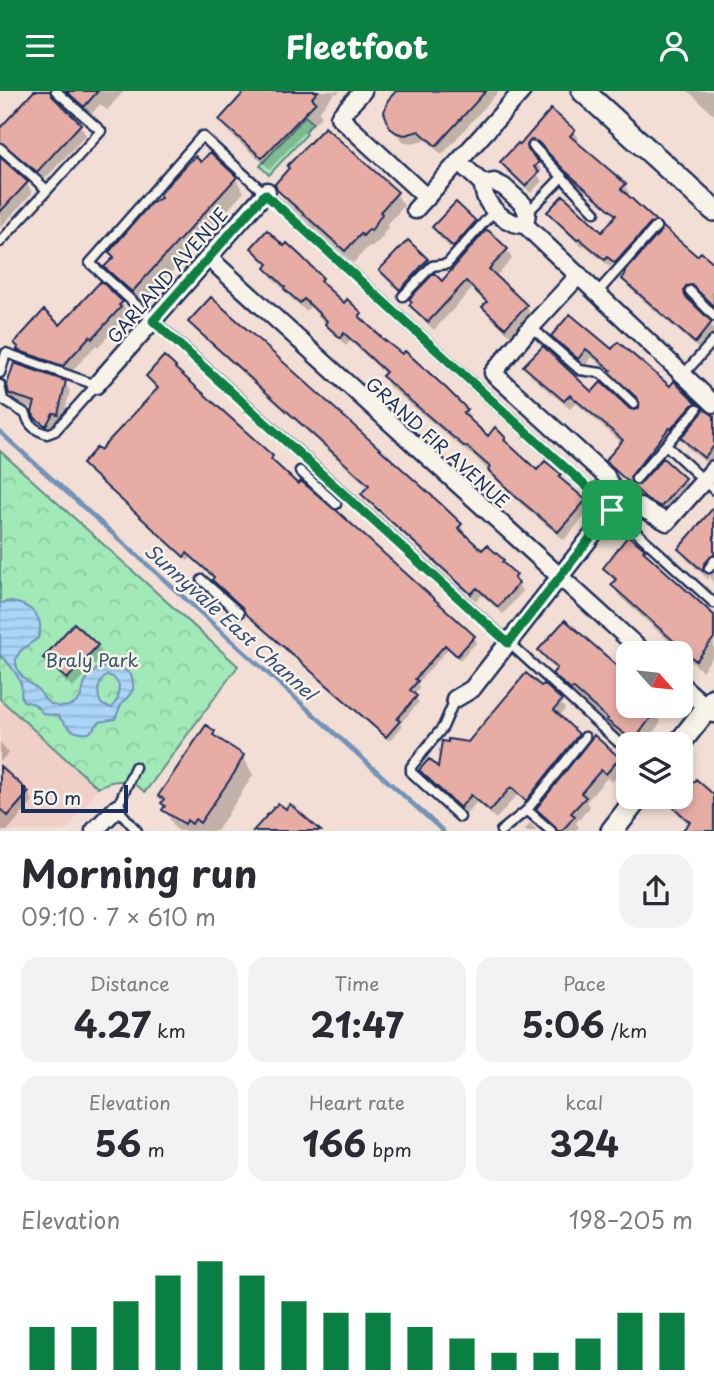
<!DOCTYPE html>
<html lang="en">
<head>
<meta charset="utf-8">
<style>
  body { margin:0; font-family:"Playpen Sans",sans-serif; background:#f2f2f3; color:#2b2b33; height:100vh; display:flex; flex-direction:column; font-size:26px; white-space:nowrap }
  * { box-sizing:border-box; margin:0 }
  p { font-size:23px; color:#7c7c81 }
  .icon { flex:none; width:38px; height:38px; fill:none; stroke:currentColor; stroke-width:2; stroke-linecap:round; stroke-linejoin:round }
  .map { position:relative; height:740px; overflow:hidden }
  .details { display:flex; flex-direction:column; background:#fff; flex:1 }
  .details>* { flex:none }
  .needle { width:46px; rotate:117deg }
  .fabs { position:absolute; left:616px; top:550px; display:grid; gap:14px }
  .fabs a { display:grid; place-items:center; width:77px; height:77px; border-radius:14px; background:#fff; box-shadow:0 4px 10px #0003; font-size:35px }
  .scale { position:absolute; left:21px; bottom:18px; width:107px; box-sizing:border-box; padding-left:7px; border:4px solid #1b2f5e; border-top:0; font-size:19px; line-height:24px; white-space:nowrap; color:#1b2f5e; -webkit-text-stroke:5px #f7f3e8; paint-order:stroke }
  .pin { position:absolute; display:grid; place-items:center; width:60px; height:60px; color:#fff; margin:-30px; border-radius:14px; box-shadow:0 4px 10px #0006 }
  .round { display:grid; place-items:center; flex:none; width:74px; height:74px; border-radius:21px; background:#f2f2f3 }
  .headline { display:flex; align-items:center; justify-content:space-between; height:119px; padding:0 21px }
  h1 { font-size:38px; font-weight:700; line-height:52px }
  .stats { display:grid; grid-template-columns:repeat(3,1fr); gap:10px; height:119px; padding:7px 21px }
  .stats div { display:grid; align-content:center; border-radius:18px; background:#f2f2f3; text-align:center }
  .stats b { font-size:35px; font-weight:700 }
  .stats small { font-size:19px; font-weight:400 }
  .stats p { font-size:19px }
  .chart { height:196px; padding:14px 21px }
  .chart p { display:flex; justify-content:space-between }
  .chart svg { width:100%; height:126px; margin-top:7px; stroke:#0b8043; stroke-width:6 }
  header { display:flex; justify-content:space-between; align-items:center; height:91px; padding:0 21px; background:#0b8043; color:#fff; font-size:32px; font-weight:700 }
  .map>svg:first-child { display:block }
</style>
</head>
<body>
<header><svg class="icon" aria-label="menu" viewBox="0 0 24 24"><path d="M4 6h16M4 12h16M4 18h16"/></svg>Fleetfoot<svg class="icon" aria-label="person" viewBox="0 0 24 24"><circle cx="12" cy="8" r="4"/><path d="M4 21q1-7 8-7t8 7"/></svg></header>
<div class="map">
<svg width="714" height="740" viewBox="0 0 714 740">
  <defs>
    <pattern id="park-crowns" width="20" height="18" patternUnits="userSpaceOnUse" patternTransform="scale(1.75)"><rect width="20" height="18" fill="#a1e9b7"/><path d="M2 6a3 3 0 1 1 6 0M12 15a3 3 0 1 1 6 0" fill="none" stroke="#8ac8a0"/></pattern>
    <pattern id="water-rules" width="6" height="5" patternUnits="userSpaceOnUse" patternTransform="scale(1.75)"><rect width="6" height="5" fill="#abd4f6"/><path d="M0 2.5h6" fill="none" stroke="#93b6d5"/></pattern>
  </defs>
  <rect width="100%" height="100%" fill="#f2ded4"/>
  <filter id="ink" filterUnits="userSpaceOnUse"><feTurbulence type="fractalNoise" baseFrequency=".0143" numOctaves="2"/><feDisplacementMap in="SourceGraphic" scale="14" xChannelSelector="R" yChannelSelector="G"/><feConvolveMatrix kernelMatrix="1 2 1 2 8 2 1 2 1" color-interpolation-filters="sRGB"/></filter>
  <g filter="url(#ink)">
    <path fill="#efcfc6" d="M0,608L98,697L66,740H0Z"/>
    <path fill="#a1e9b7" stroke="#5e8c8a" stroke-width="2" d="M305,25L313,32L305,41L307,43L269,84L260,75Z"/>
    <path fill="url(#park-crowns)" stroke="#5e8c8a" stroke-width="2" d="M0,360L238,575L145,701C130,688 115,686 98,697L0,608Z"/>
    <path fill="url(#water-rules)" stroke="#7192b9" stroke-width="2" fill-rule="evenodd" d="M10,511C30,513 46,526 38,547L20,560L16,568C15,582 26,590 36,597C43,602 43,610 51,613C60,618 75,616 80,607C83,602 83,596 85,591C95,572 117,570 131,584C136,600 133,600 123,611C119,615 118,623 115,628L100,631L89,642C73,644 67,636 58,625L44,623L34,613L23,610C19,603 23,600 21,593C17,582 8,571 0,564V512ZM107,584L113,586L119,594L118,607L112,617L102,614C96,604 97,592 107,584Z"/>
    <path fill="#0003" d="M36,0H124L107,19L100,13L90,25L67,4L57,5L55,10L80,34L86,44L43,90L11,61L5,60L0,63V39Z
      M248,0H340L337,3L335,2L319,20L322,25L316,31L315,30L270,78L229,42L221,29Z
      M398,0H499L442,64L426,49L411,53L404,51L393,39L387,29Z
      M688,0H714V24Z
      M551,21L574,41L579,49L576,52L624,94L629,102L626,105L654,131L659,138L620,179L612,173L610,176L584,154L582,156L554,129L549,121L602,143L617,126L571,87L542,57L533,58L531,63L542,80L538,84L542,90L531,102L507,79L502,71L520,57Z
      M0,68L27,92L32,102L0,137Z
      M201,73L235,87L244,101L141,214L115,191L106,176L114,168L111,161Z
      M290,78L396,102L404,115L387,134L388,137L383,143L384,145L371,157L369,155L353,172L287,112L279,99Z
      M456,113L475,131L480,141L459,165L439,146L434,136Z
      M253,157L322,188L327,197L344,214L361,223L365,233L466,319L471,328L469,330L488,347L505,348L510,357L538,382L560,384L565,393L584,410L590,419L564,449L522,414L472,363L471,364L454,350L389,295L384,285L386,284L350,250L346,255L310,216L306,220L291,207L272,186L267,177L268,175L258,166Z
      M507,159L512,168L495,186L526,215L531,224L511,245L490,226L485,216L487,213L472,198L434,239L417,223L412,214L442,192Z
      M697,168L714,175V218L702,205L693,203L688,208L714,238V244L701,260L629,197L624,188Z
      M427,169L432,179L406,207L387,189L381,180Z
      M122,212L127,221L124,224L125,227L98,256L96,254L68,284L25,268L16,253Z
      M190,231L460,434L465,442L463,444L483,461L502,470L515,485L522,501L503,523L482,504L476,510L368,411L363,404L369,397L195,239Z
      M553,245L612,261L670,297L674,292L696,313L701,321L675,345L636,396L608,370L622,352L576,312L570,318L531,285L526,275L629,320L636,321L641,318V313L592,266L584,276L559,255Z
      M148,286L272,366L274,372L474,546L477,551L460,569L448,558L417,593L420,597L413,604L419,611L400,633L402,636L389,650L260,536L217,494L215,488L191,466L188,470L87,378L84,373L100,362L159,298Z
      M65,292L70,300L62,331L58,329L51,343L46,341L39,330L35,318L15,312L10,303Z
      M714,328V371L710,375L688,357L683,347Z
      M612,379L636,400V397L684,388L689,397L667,424L644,409Z
      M714,421V493L709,483V489L687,469L680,459Z
      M642,458L646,466L714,524V564L702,580L619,505L613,494L615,492L605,478Z
      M565,532L628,587V614L655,620L661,631L645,653H632L615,640L579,607L578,609L561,594L555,583L557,580L546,570L540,559Z
      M75,535L97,555L102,565L73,597L51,576L45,567Z
      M560,610L565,618L559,626L578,644L582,653L531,717L517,704L496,728L477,711L465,724L426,688L421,680H439L469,653Z
      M214,642L219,650L243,665L253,684L217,740H179L175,737L165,719L161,705Z
      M0,651L8,662L0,671Z
      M619,668L624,677L612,691L607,687L586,711L590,716L576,732L579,736L575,740H557L544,728L538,718Z
      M0,677L28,702L33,711L7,740H0Z
      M714,703V740H684L690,734L680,725L674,716Z
      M530,732L538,740H524Z"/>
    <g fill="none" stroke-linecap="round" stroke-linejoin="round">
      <path stroke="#7192b9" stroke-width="4.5" d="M0,341L443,740"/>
    </g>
    <path fill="#e7ada5" stroke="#1b2f5e" stroke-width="2" d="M34,0H50L52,5L81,33L37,81L0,51V37Z
      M66,0H98L84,16Z
      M245,0H318L312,7L316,11L262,67L219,29Z
      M396,0H486L436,55L419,40L405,44L397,42L390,37L384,21L388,9Z
      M551,18L575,39L570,45L626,93L621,98L656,130L651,132L615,172L607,166L605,169L579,147L577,149L547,121L563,104L602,141L616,124L564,79L538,51L531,49L527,54L528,59L539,71L534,76L539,81L525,95L500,71L518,52L520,54Z
      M325,36L398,101L380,121L382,123L371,140L369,138L363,145L361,143L345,160L277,99L275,93L289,77L287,75Z
      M210,61L237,86L132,201L104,176L114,166L109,161L151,112L161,107L159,103L195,65L201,71Z
      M0,66L28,91L0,121Z
      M456,111L476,130L453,156L432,136Z
      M662,135L697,165L701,161L714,172V216L692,194L686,195L684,199L685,205L712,231L695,252L622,188L626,182L625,181L661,140Z
      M267,139L284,155L287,152L302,166L323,187L320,190L344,212L347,208L362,222L359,225L383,248L402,263L405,260L447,298L467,318L463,322L488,345L495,336L506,347L504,349L537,379L545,370L561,383L559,386L586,409L558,441L515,405L488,379L490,376L466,355L465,356L447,341L382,285L386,281L344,242L340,247L325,233L327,230L304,208L300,212L284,198L285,196L265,177L268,173L251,157Z
      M486,139L489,140L508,158L489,178L527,214L505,237L482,216L487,211L466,190L428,231L409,214L412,211L409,208L434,182L442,190Z
      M408,149L428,168L400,199L379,179Z
      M101,190L123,211L119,214L121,216L92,248L90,245L63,275L17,259L18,256L14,252L44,219L60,234Z
      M211,206L441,413L462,433L458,437L482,459L487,454L504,469L502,471L517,484L514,487L519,492L498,516L477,497L471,503L361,403L369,394L188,231Z
      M570,223L612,258L618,251L670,295L674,290L697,312L692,314L671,338L669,337L630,386L632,393L639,394L663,367L685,387L661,416L648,409L605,370L623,349L570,304L564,310L523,275L543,255L592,301L601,291L630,318L635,319L639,317L638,308L609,281L611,279L586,258L578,268L551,245Z
      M164,265L176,276L175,277L273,365L271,368L298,393L301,390L336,419L475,545L457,565L445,554L415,588L418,590L410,599L417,605L397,628L400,630L386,646L245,522L243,517L212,489L214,486L187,462L184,466L82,373L97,356L100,359L158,297L146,285Z
      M14,272L66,290L58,323L53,322L46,335L35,327L32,321L35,311L9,303L7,294Z
      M703,317L714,325V355L704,367L681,347L702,322Z
      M714,416V464L704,473L703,480L678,458Z
      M628,445L645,458L643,460L714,524V547L696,570L611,494L616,488L603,477Z
      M565,529L628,584V614H650L656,619L634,650L606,629L608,628L573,597L571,599L552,583L557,577L538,559Z
      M74,532L98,554L67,588L43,567Z
      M526,582L541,595L544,593L562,609L554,619L579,643L526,710L511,696L490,720L471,704L460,717L419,679L429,668L438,676L442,650L448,651V648L468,651Z
      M206,634L215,640L213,644L244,664L235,681L200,732L195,728L192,733L187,729L185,733L162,719L165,715L161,712L164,708L158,705Z
      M594,644L620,667L606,683L601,679L581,702L586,706L571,722L575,725L562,740H557L555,735L536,718Z
      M0,675L29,701L8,725L0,718Z
      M696,688L714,704V740H682L690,731L672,715Z
      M278,712L286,718L290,713L321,740H253Z"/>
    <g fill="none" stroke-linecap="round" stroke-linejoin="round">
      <defs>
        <path id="lane" d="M533,55L595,121
          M0,57L47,99
          M527,122L562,86
          M0,151L101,40L56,0
          M690,200L714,225
          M597,202L656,136
          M403,205L432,175L447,173L495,119
          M531,236L580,279L601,282L634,313
          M0,282L6,262L96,294L55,340L47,343C35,339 29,335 26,323L3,309L0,294
          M683,284L714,249
          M666,354L714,399
          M300,380L336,413
          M636,388L697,318
          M709,477L714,470
          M202,489L239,522
          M455,608L443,636L411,676V681L460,726
          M618,651L90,172L202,45L714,512
          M135,676L117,717L137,740
          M527,719L551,740
          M501,740L527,719L585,646"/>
        <path id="street" d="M363,0L339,26L427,107
          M459,71L483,93C483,114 504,133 525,134L714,313
          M483,93L494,91L504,96L523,113L527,122L525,134
          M415,119L522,0
          M209,167L644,562
          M579,184L531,236L493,282L606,385L619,410L632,412L667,431L714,378
          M96,294L267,100
          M681,594L714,623
          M455,608L472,598L619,410
          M94,740L117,717"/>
        <path id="secondary" d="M583,0L714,119
          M679,653L714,608
          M612,740L639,705"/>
      </defs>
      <use href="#lane" stroke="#1b2f5e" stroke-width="13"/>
      <use href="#street" stroke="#1b2f5e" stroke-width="21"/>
      <use href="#secondary" stroke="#1b2f5e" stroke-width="26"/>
      <use href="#lane" stroke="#f7f3e8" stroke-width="8"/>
      <use href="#street" stroke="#f7f3e8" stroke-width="16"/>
      <use href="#secondary" stroke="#f7f3e8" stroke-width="21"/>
    </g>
  </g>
  <g fill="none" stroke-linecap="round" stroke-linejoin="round" filter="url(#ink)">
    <defs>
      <path id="route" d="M265,103L612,419L508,552L153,230Z"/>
    </defs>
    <use href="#route" stroke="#fff" stroke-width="14"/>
    <use href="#route" stroke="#0b8043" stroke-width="9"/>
  </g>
  <g text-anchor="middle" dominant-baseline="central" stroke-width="5" stroke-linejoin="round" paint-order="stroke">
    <g font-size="18" fill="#1b2f5e" stroke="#f7f3e8">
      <text transform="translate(167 184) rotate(-49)">GARLAND AVENUE</text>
      <text transform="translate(438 351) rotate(42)">GRAND FIR AVENUE</text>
    </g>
    <g font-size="18" fill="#365470" stroke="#f7f3e8">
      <text x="92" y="568">Braly Park</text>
    </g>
    <g font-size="19" font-style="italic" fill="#38507c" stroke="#f7f3e8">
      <text transform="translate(231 530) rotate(42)">Sunnyvale East Channel</text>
    </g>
  </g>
</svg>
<div class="fabs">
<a><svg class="needle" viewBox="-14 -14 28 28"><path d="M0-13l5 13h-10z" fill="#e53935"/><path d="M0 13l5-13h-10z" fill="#7c7c81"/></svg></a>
<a><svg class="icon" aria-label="layers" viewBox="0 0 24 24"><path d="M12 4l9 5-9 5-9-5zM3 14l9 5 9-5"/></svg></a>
</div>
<div class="scale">50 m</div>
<div class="pin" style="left:612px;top:419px;background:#1e9e55"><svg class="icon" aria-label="arrive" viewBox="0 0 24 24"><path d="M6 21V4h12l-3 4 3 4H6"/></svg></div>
</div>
<section class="details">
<div class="headline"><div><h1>Morning run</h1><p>09:10 · 7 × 610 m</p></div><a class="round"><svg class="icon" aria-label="share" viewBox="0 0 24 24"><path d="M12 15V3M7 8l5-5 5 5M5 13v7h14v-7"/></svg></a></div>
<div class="stats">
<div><p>Distance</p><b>4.27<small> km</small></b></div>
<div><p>Time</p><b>21:47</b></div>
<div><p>Pace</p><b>5:06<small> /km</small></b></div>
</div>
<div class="stats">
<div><p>Elevation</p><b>56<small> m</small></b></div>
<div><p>Heart rate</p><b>166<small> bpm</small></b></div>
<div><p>kcal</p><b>324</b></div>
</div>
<div class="chart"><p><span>Elevation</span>198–205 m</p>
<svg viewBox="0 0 160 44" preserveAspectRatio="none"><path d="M5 44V29M15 44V29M25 44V20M35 44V11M45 44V6M55 44V11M65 44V20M75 44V24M85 44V24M95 44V29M105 44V33M115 44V38M125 44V38M135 44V33M145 44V24M155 44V24"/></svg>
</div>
</section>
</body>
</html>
